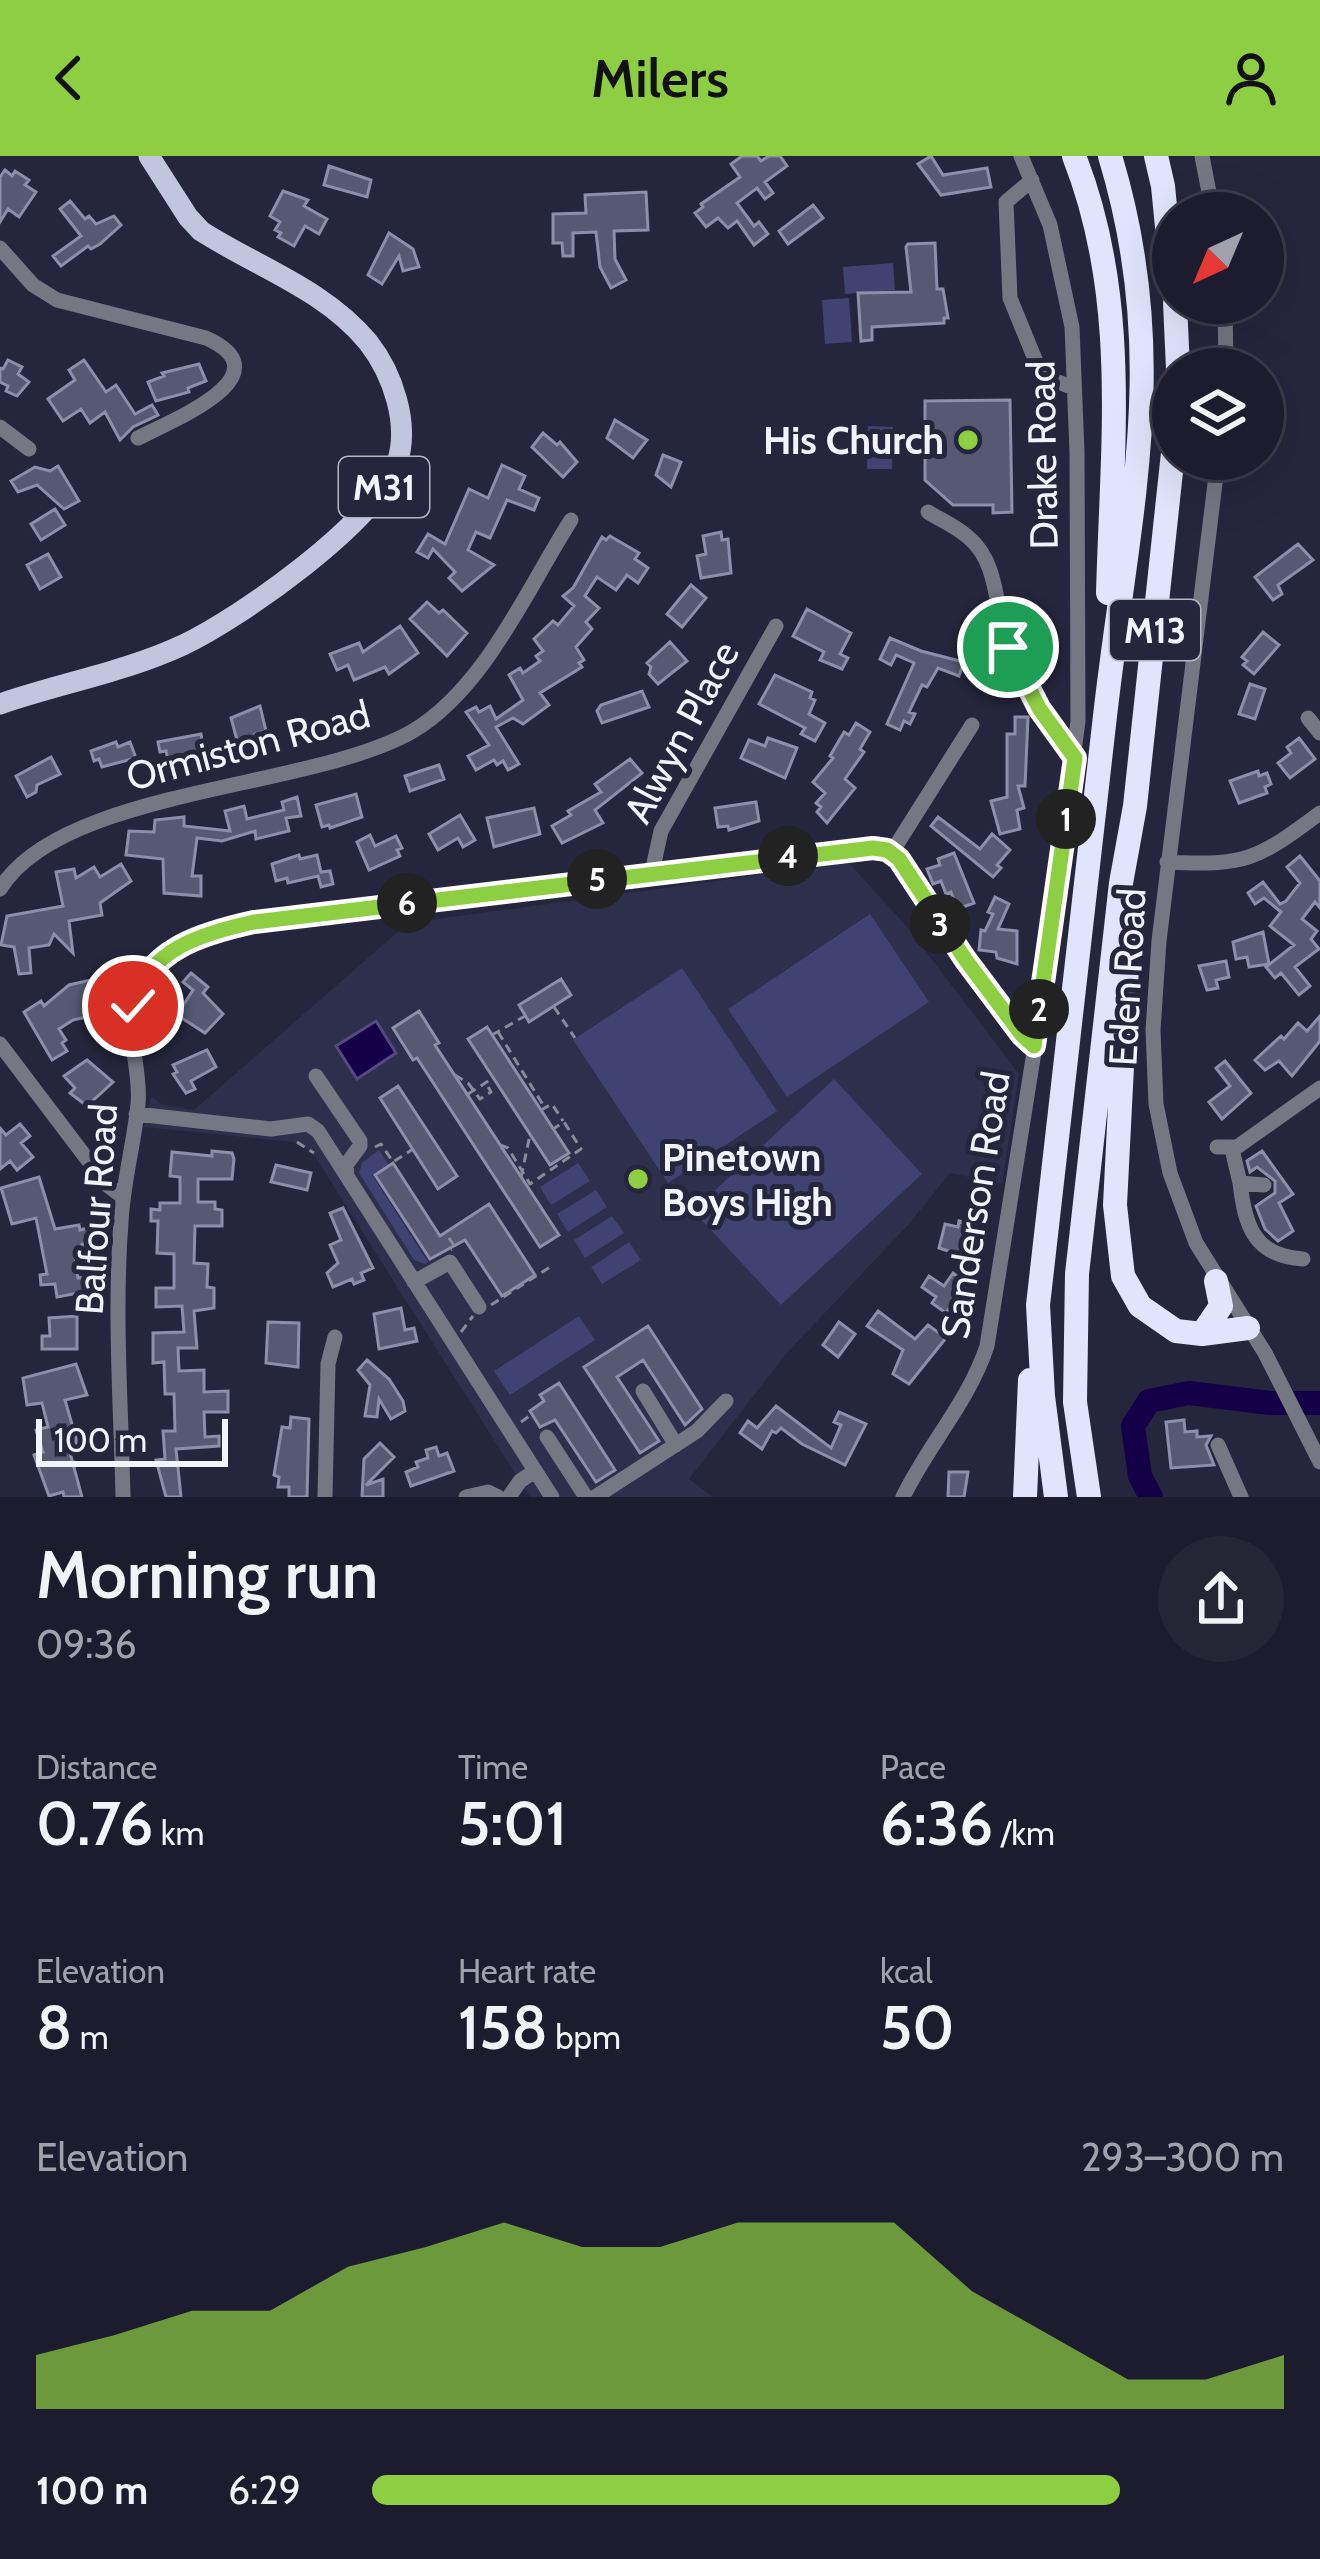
<!DOCTYPE html>
<html lang="en">
<head>
<meta charset="utf-8">
<style>
  body { margin:0; font-family:Cabin,sans-serif; background:#252536; color:#f1f3f6; height:100vh; display:flex; flex-direction:column; font-size:45px; white-space:nowrap }
  * { box-sizing:border-box; margin:0 }
  p { font-size:39px; color:#a0a1aa }
  .icon { flex:none; width:66px; height:66px; fill:none; stroke:currentColor; stroke-width:2; stroke-linecap:round; stroke-linejoin:round }
  .map { position:relative; height:1341px; overflow:hidden }
  .drawer { display:flex; flex-direction:column; background:#1c1c2e; flex:1 }
  .drawer>* { flex:none }
  .needle { width:78px; rotate:224deg }
  .fabs { position:absolute; left:1152px; top:36px; display:grid; gap:24px }
  .fabs a { display:grid; place-items:center; width:132px; height:132px; border-radius:50%; background:#1c1c2e; box-shadow:0 12px 48px #0002,0 0 0 3px #3a3a4a; font-size:60px }
  .scale { position:absolute; left:36px; bottom:30px; width:192px; box-sizing:border-box; padding-left:12px; border:6px solid #f2f4fd; border-top:0; font-size:33px; line-height:42px; white-space:nowrap; color:#f2f4fd; -webkit-text-stroke:9px #25263d; paint-order:stroke }
  .pin { position:absolute; display:grid; place-items:center; width:102px; height:102px; color:#fff; margin:-51px; border:6px solid #fff; border-radius:50%; box-shadow:0 3px 12px #0007 }
  .km { position:absolute; width:60px; height:60px; margin:-30px; border-radius:50%; background:#222; color:#fff; font-size:33px; line-height:60px; text-align:center }
  .round { display:grid; place-items:center; flex:none; width:126px; height:126px; border-radius:63px; background:#252536 }
  .headline { display:flex; align-items:center; justify-content:space-between; height:204px; padding:0 36px }
  h1 { font-size:66px; font-weight:600; line-height:90px }
  .figures { display:grid; grid-template-columns:repeat(3,1fr); gap:18px; height:204px; padding:12px 36px }
  .figures div { display:grid; align-content:center }
  .figures b { font-size:60px; font-weight:600 }
  .figures small { font-size:33px; font-weight:400 }
  .figures p { font-size:33px }
  .chart { height:336px; padding:24px 36px }
  .chart p { display:flex; justify-content:space-between }
  .chart svg { width:100%; height:216px; margin-top:12px; fill:#8ece43; opacity:.7 }
  ul { padding:0 36px; list-style:none; font-size:39px }
  li { display:grid; grid-template-columns:192px 144px 1fr; align-items:center; height:90px }
  li i { height:30px; border-radius:15px; background:#8ece43 }
  header { display:flex; justify-content:space-between; align-items:center; height:156px; padding:0 36px; background:#8ece43; color:#111; font-size:54px; font-weight:600 }
  .map>svg:first-child { display:block }
</style>
</head>
<body>
<header><svg class="icon" aria-label="back" viewBox="0 0 24 24"><path d="M15 5l-7 7 7 7"/></svg>Milers<svg class="icon" aria-label="person" viewBox="0 0 24 24"><circle cx="12" cy="8" r="4"/><path d="M4 21q1-7 8-7t8 7"/></svg></header>
<div class="map">
<svg width="1320" height="1341" viewBox="0 0 1320 1341">
  <rect width="100%" height="100%" fill="#25263d"/>
  <path fill="#2d2f4c" d="M849,707L908,772L1019,918L1002,1028L950,1017L908,1069L785,1199L689,1323L713,1341H530L312,996L293,986L144,971L151,941L163,949L194,954L408,767Z"/>
  <path fill="#404271" d="M893,107L895,134L845,138L843,111Z
    M849,142L852,186L825,188L822,144Z
    M868,270L893,271L892,313H867Z
    M870,758L929,846L787,941L728,853Z
    M682,812L777,955L668,1027L573,884Z
    M834,923L922,1018L781,1149L693,1055Z
    M379,994L388,1008L372,1019L428,1106L425,1108L414,1104L359,1017L362,1007Z
    M578,1007L590,1025L551,1049L540,1031Z
    M596,1034L607,1051L568,1076L557,1058Z
    M612,1060L624,1077L585,1102L574,1084Z
    M629,1086L641,1104L602,1128L591,1111Z
    M579,1160L595,1184L510,1239L494,1215Z"/>
  <path fill="#130049" stroke="#56497f" stroke-width="3" d="M376,865L396,897L357,923L336,890Z"/>
  <g fill="none" stroke-linecap="round" stroke-linejoin="round">
    <path stroke="#130049" stroke-width="24" d="M1151,1341L1140,1320L1133,1270L1149,1245L1189,1237L1270,1247H1320"/>
  </g>
  <path fill="#575973" stroke="#8c8eab" stroke-width="3" d="M742,0H757L761,5L769,0H780L787,10L765,26L773,37L765,43L757,32L737,47L754,70L759,66L768,78L754,89L737,65L728,72L718,62L706,71L695,57L703,51L701,48L740,21L731,8Z
    M931,0L943,19L987,12L991,31L941,39L918,8Z
    M329,10L371,24L367,41L324,29Z
    M5,14L12,20L15,15L29,24L25,29L36,36L19,61L8,53L0,66V21Z
    M283,35L308,44L304,50L327,63L319,78L305,70L294,90L278,81L281,77L275,74L280,66L270,60Z
    M646,36L648,74L614,75L615,103L626,124L611,132L600,111L596,76L573,77V100H563L562,87H553V58L586,57L585,39Z
    M70,45L85,63L89,60L96,68L114,60L121,69L100,88L91,93L88,90L61,110L53,100L81,80L60,53Z
    M813,49L823,62L788,88L779,75Z
    M389,77L413,93L419,111L403,115L399,100L382,128L368,119Z
    M935,87L937,133H943L948,162H944V167L872,171V184L861,185L858,137L911,136L906,91L908,88Z
    M8,204L22,211L18,218L29,226L17,240L6,235L8,230L0,226V212L3,213Z
    M84,204L106,236L116,229L135,258L152,249L158,259L133,271L120,284L105,256L90,267L81,253L63,265L48,243L75,224L69,214Z
    M199,208L206,225L188,232L189,236L156,245L148,226L164,220L162,217Z
    M1010,244L1012,356L993,357V349H953L925,324V245Z
    M615,264L647,284L633,302L607,282Z
    M543,277L557,289L560,286L577,306L563,321L532,291Z
    M663,299L681,306L671,331L656,319Z
    M502,309L525,320L519,333L539,342L534,354L507,344L490,382L476,376L468,394L494,409L462,435L449,422L455,416L433,393L428,402L417,396L428,378L445,388L469,333L488,342Z
    M58,310L79,345L64,353L37,329L18,336L11,325L35,311L50,315Z
    M55,353L65,369L41,384L31,368Z
    M721,376L722,384L728,383L731,417L701,422L697,400L706,398L703,380Z
    M610,380L639,397L635,403L648,412L638,427L627,419L616,434L597,421L585,440L599,452L586,466L592,473L576,491L584,504L579,507L582,511L540,537L549,549L523,568L513,562L496,571L519,608L508,614L503,605L497,609L494,604L476,614L468,600L489,589L466,556L476,551L479,556L490,550L496,563L523,544L509,519L520,512L523,517L540,505L536,500L543,495L534,483L553,465L558,469L574,450L563,440L573,432L602,381L606,384Z
    M1298,388L1313,404L1278,429L1282,438L1273,444L1255,421Z
    M48,398L61,421L40,433L27,409Z
    M691,429L706,442L682,471L667,458Z
    M427,446L439,457L443,454L467,477L447,500L410,463Z
    M807,453L851,477L840,498L848,502L842,513L820,504L824,496L793,480Z
    M400,470L418,497L389,518L385,511L354,524L348,509L337,514L330,498L359,487L363,496Z
    M1263,476L1279,489L1254,518L1243,509L1247,505L1242,501Z
    M890,482L921,495L964,506L959,520L938,512L927,531L922,529L909,556L915,558L910,568L904,565L900,574L887,568L914,507L896,499L891,509L880,503Z
    M670,486L687,505L658,528L649,518L651,511L647,507Z
    M775,519L812,536L810,542L815,544L809,558L825,567L815,585L801,578L805,572L759,548Z
    M1250,528L1265,533L1255,563L1239,558Z
    M642,535L649,551L602,567L597,555L601,549Z
    M260,550L266,575L255,578L256,583L238,588L231,562Z
    M1015,561H1028L1025,630H1018L1024,652L1017,654L1020,673L1000,678L991,645L1007,641V578H1015Z
    M856,567L870,576L860,593L864,596L845,623L855,632L827,667L817,656L821,651L816,647L825,637L813,626L833,602L830,600L844,576L849,579Z
    M201,578L204,594L168,604L166,595L160,596L158,586Z
    M768,582L797,592L785,622L741,602L749,584L765,590Z
    M1299,582L1315,603L1290,622L1278,607L1291,597L1287,591Z
    M116,586L118,591L130,586L136,602L102,611L99,603L94,605L91,595Z
    M51,601L60,618L37,629L36,636L27,641L16,620Z
    M630,603L642,617L595,654L603,667L562,687L552,670L571,659L568,655L601,636L595,628Z
    M439,609L444,623L410,635L405,620Z
    M1258,615L1259,620L1267,617L1271,628L1265,631L1267,637L1239,647L1230,625Z
    M356,638L362,661L330,672L329,669L322,671L316,649Z
    M297,641L301,660L286,662L289,675L256,683L255,675L222,685L197,682L192,720H201V740L164,737L163,703L126,699L129,675L154,676L155,664L184,661V670L230,675L225,655L244,650L247,663L284,654L282,646Z
    M756,646L759,665L729,674L728,670L718,671L715,652Z
    M534,652L540,678L494,691L487,662Z
    M460,659L475,684L463,691L458,682L438,694L429,678Z
    M938,661L980,693L992,678L1010,694L997,709L1001,712L993,721L931,670Z
    M370,679L375,690L396,680L402,692L397,694L400,700L369,714L357,686Z
    M954,697L974,747L957,753L951,736L946,738L941,725L933,728L927,713L940,709L938,703Z
    M299,699L300,703L317,699L321,716L330,715L333,728L321,731L318,720L288,727L287,722L276,725L272,708Z
    M1300,700L1320,725V752L1315,746L1302,763L1317,775L1311,783L1319,793L1295,811L1310,830L1299,839L1281,817L1275,822L1266,811L1294,789L1270,770L1281,756L1264,742L1255,748L1248,737L1263,726L1280,748L1286,745L1300,727L1287,711Z
    M121,708L131,725L100,747L102,759L69,765L73,797L54,778L49,789L29,792L31,817L19,818L14,791L1,789L7,760L63,750L56,716L74,713L76,722L94,711L100,721Z
    M995,741L1009,748L998,773L1017,775V808L997,802L996,796L979,794L981,774L985,775L993,758L988,756Z
    M1263,776L1269,808L1249,811L1247,801L1236,803L1233,786Z
    M1226,805L1229,821L1216,824L1218,832L1207,834L1199,810Z
    M191,817L208,831L203,837L223,858L205,877L177,859L193,834L183,826Z
    M100,822L116,823L118,833L105,835L110,856L73,864L59,873L66,884L62,887L67,895L52,904L24,856L41,845L44,850L69,829Z
    M561,823L571,839L529,866L519,849Z
    M419,855L439,887L435,889L559,1079L540,1091L417,902L413,904L393,872Z
    M1320,860V885L1292,920L1279,905L1265,914L1255,904L1281,880L1284,883L1298,867L1307,875Z
    M487,871L569,997L550,1009L468,883Z
    M207,894L216,911L191,925L195,933L186,937L173,918L177,916L173,909Z
    M87,904L113,926L87,950L70,937L75,932L64,920Z
    M1225,905L1251,937L1222,963L1209,946L1230,930L1216,912Z
    M398,930L457,1020L438,1033L380,942Z
    M20,968L30,980L21,987L33,1001L17,1014L10,1005L0,1013V972L6,979Z
    M212,995L232,997L234,1003L232,1023H198V1046H215V1053L222,1054V1070H195L194,1107L208,1108L207,1131L214,1132V1152L194,1155L197,1192H178L179,1215L204,1214V1236L228,1235V1256H204L205,1281L219,1280V1290L176,1293L181,1341H166L156,1304L165,1303L163,1275H175L174,1238H165L164,1206L153,1207V1177L184,1176L182,1150L156,1151V1132H174V1098L157,1097L158,1065H151V1053L160,1054V1047H180V1021L170,1020L172,996L212,1000Z
    M1262,995L1293,1038L1279,1047L1293,1075L1278,1085L1265,1073L1256,1050L1275,1037V1025L1257,1011L1250,1016L1247,1005Z
    M393,1007L440,1080L489,1048L535,1119L502,1140L465,1084L430,1103L375,1019Z
    M276,1009L311,1017L307,1034L271,1026Z
    M39,1021L55,1073L79,1069L80,1074L87,1072L90,1086L82,1088L84,1099L75,1101L78,1122L92,1120L95,1139L84,1141V1136L57,1141L55,1128L41,1129L40,1119L47,1118L36,1062L12,1068L1,1032Z
    M343,1052L373,1112L361,1117L364,1124L354,1128L352,1123L333,1131L327,1117L338,1107L330,1089L341,1084L330,1057Z
    M959,1065L978,1071L968,1108L949,1103L951,1096L939,1092L945,1068L958,1071Z
    M953,1117L967,1127L946,1157L932,1147L936,1141L922,1131L929,1120L944,1130Z
    M401,1152L405,1174L414,1172L417,1185L379,1193L374,1158Z
    M878,1155L915,1183L928,1169L946,1182L909,1228L893,1218L903,1194L867,1170Z
    M77,1160V1193H42V1180H50L49,1162Z
    M268,1166L299,1167L298,1211L266,1207Z
    M839,1166L855,1178L838,1201L823,1189Z
    M648,1170L702,1253L685,1269L643,1204L617,1221L659,1285L640,1297L584,1211Z
    M367,1204L389,1223L403,1245L405,1255L391,1263L379,1243L377,1261L365,1260L370,1229L358,1214Z
    M76,1208L87,1239L65,1244L76,1282V1291L69,1293L82,1341H64L63,1336L49,1340L34,1299L43,1296L36,1274L48,1271L42,1247L27,1249L23,1222Z
    M559,1227L615,1314L596,1326L555,1264L540,1271L530,1255L544,1245L540,1239Z
    M776,1250L831,1292L841,1269L834,1266L839,1256L866,1268L845,1309L802,1288L781,1272L776,1277L772,1275L762,1293L740,1277L748,1265L757,1272Z
    M291,1261L309,1263L307,1341H289V1331H278L279,1321L274,1319L282,1271L290,1272Z
    M1184,1264L1185,1276L1197,1275V1281L1211,1280L1206,1289L1214,1309L1171,1312L1166,1266Z
    M380,1287L394,1301L366,1329L383,1323V1341H362L364,1303Z
    M436,1291L439,1300L447,1297L454,1315L411,1330L406,1316L418,1311L416,1306L428,1302L426,1294Z
    M949,1316H968L964,1341H948Z"/>
  <g fill="none" stroke-linecap="round" stroke-linejoin="round">
    <path stroke="#898a9a" stroke-width="3" stroke-dasharray="9 6" stroke-linecap="butt" d="M554,851L575,882
      M498,876L545,952
      M492,879L525,860
      M455,919L468,927L480,943L491,936L486,927
      M468,938L493,922
      M541,954L552,948L563,965
      M297,986L314,997
      M500,989L508,992L530,1028L581,993L564,966L553,973
      M375,991L381,988L393,1006L413,993
      M521,1021L530,979
      M449,1082L455,1091L451,1094
      M491,1149L550,1111
      M461,1176L473,1160
      M521,1266L532,1258"/>
    <path stroke="#757783" stroke-width="15" d="M1202,0L1213,57
      M1032,24L1006,46L1010,142L1039,213L1050,223L1074,232
      M0,92L33,129L57,144L206,182C288,219 171,265 138,282
      M1225,147L1226,213
      M0,271L29,293
      M1218,303L1159,785L1153,874L1156,948L1170,1017L1196,1087L1265,1197L1320,1306
      M928,356C941,364 957,371 968,381C999,406 995,453 1007,487C1021,529 1047,567 1075,601
      M1308,562L1320,577
      M892,696L966,803L1022,879L1035,890
      M892,696L972,569
      M1167,706C1246,710 1257,704 1320,657
      M652,716L661,675L776,470
      M0,733C62,632 311,634 413,575C485,532 527,433 571,364
      M0,888L106,1028L123,1041
      M316,920L360,985V990L346,1009L347,1020
      M136,958L271,973L308,968L318,975L552,1341
      M1217,991H1237L1320,932
      M1232,993L1240,1027L1264,1029
      M1240,1027C1245,1070 1254,1100 1303,1103
      M414,1126L450,1106L479,1151
      M643,1235L676,1289
      M547,1281L586,1341
      M1218,1289L1241,1341
      M123,1341C121,1250 114,1157 121,1066C123,1026 134,988 138,948C142,910 120,867 138,830C159,787 212,775 254,766L859,691L892,696
      M325,1341L328,1208L335,1181
      M466,1341L488,1336L498,1341
      M509,1341L520,1325L535,1315
      M595,1341L697,1275L726,1245
      M903,1341C928,1289 969,1245 987,1190L1035,890L1078,565L1077,296L1072,171L1050,69L1021,0"/>
    <path stroke="#c2c5de" stroke-width="21" d="M0,548C61,527 125,516 183,489C240,462 377,366 397,307C410,268 393,218 368,186C324,133 257,111 201,75L188,61L149,0"/>
    <path stroke="#e2e4fd" stroke-width="24" d="M1074,0C1130,142 1112,288 1108,437
      M1156,0L1163,30L1173,132
      M1175,147L1178,213
      M1128,791L1115,1049L1123,1120L1140,1150L1176,1175L1202,1178L1248,1172
      M1202,1178L1221,1150L1216,1125
      M1025,1341L1030,1224
      M1056,1341L1043,1240L1038,1149C1061,953 1082,756 1105,560C1128,357 1172,204 1110,0
      M1089,1341L1075,1246L1077,1118L1121,727L1135,650L1173,297"/>
  </g>
  <g fill="none" stroke-linecap="round" stroke-linejoin="round">
    <defs>
      <path id="route" d="M133,850C146,793 204,777 254,766L873,692L887,694L899,703L965,803L1022,879L1034,890L1075,602L1039,552L1008,491"/>
    </defs>
    <use href="#route" stroke="#fff" stroke-width="24"/>
    <use href="#route" stroke="#8ece43" stroke-width="15"/>
  </g>
  <g fill="#8ece43" stroke="#25263d" stroke-width="4.5">
    <circle cx="968" cy="284" r="12"/>
    <circle cx="638" cy="1023" r="12"/>
  </g>
  <g text-anchor="middle" dominant-baseline="central" stroke-width="10" stroke-linejoin="round" paint-order="stroke">
    <g fill="#25263d" stroke="#b4b6c3" stroke-width="3">
      <rect x="339" y="301" width="90" height="60" rx="9"/>
      <rect x="1110" y="444" width="90" height="60" rx="9"/>
    </g>
    <g font-size="36" font-weight="bold" fill="#f2f4fd">
      <text x="384" y="331">M31</text>
      <text x="1155" y="474">M13</text>
    </g>
    <g font-size="39" font-weight="bold" fill="#f2f4fd" stroke="#25263d" text-anchor="end">
      <text x="944" y="284">His Church</text>
      <text x="662" y="1001" text-anchor="start">Pinetown<tspan x="662" dy="45">Boys High</tspan></text>
    </g>
    <g font-size="39" fill="#f2f4fd" stroke="#25263d">
      <text transform="translate(1042 299) rotate(-91)">Drake Road</text>
      <text transform="translate(681 576) rotate(-62)">Alwyn Place</text>
      <text transform="translate(248 589) rotate(-15)">Ormiston Road</text>
      <text transform="translate(1127 821) rotate(-87)">Eden Road</text>
      <text transform="translate(975 1049) rotate(-81)">Sanderson Road</text>
      <text transform="translate(96 1053) rotate(-86)">Balfour Road</text>
    </g>
  </g>
</svg>
<div class="fabs">
<a><svg class="needle" viewBox="-14 -14 28 28"><path d="M0-13l5 13h-10z" fill="#e53935"/><path d="M0 13l5-13h-10z" fill="#a0a1aa"/></svg></a>
<a><svg class="icon" aria-label="layers" viewBox="0 0 24 24"><path d="M12 4l9 5-9 5-9-5zM3 14l9 5 9-5"/></svg></a>
</div>
<div class="scale">100 m</div>
<div class="pin" style="left:1008px;top:491px;background:#1e9e55"><svg class="icon" aria-label="arrive" viewBox="0 0 24 24"><path d="M6 21V4h12l-3 4 3 4H6"/></svg></div>
<div class="pin" style="left:133px;top:850px;background:#d93025"><svg class="icon" aria-label="check" viewBox="0 0 24 24"><path d="M5 12l5 5 9-10"/></svg></div>
<b class="km" style="left:1066px;top:663px">1</b>
<b class="km" style="left:1039px;top:853px">2</b>
<b class="km" style="left:940px;top:768px">3</b>
<b class="km" style="left:788px;top:700px">4</b>
<b class="km" style="left:597px;top:723px">5</b>
<b class="km" style="left:407px;top:747px">6</b>
</div>
<section class="drawer">
<div class="headline"><div><h1>Morning run</h1><p>09:36</p></div><a class="round"><svg class="icon" aria-label="share" viewBox="0 0 24 24"><path d="M12 15V3M7 8l5-5 5 5M5 13v7h14v-7"/></svg></a></div>
<div class="figures">
<div><p>Distance</p><b>0.76<small> km</small></b></div>
<div><p>Time</p><b>5:01</b></div>
<div><p>Pace</p><b>6:36<small> /km</small></b></div>
</div>
<div class="figures">
<div><p>Elevation</p><b>8<small> m</small></b></div>
<div><p>Heart rate</p><b>158<small> bpm</small></b></div>
<div><p>kcal</p><b>50</b></div>
</div>
<div class="chart"><p><span>Elevation</span>293–300 m</p>
<svg viewBox="0 0 160 44" preserveAspectRatio="none"><path d="M0 44V33L10 29L20 24L30 24L40 15L50 11L60 6L70 11L80 11L90 6L100 6L110 6L120 20L130 29L140 38L150 38L160 33V44z"/></svg>
</div>
<ul>
<li><b>100 m</b>6:29<i style="width:82%"></i></li>
</ul>
</section>
</body>
</html>
